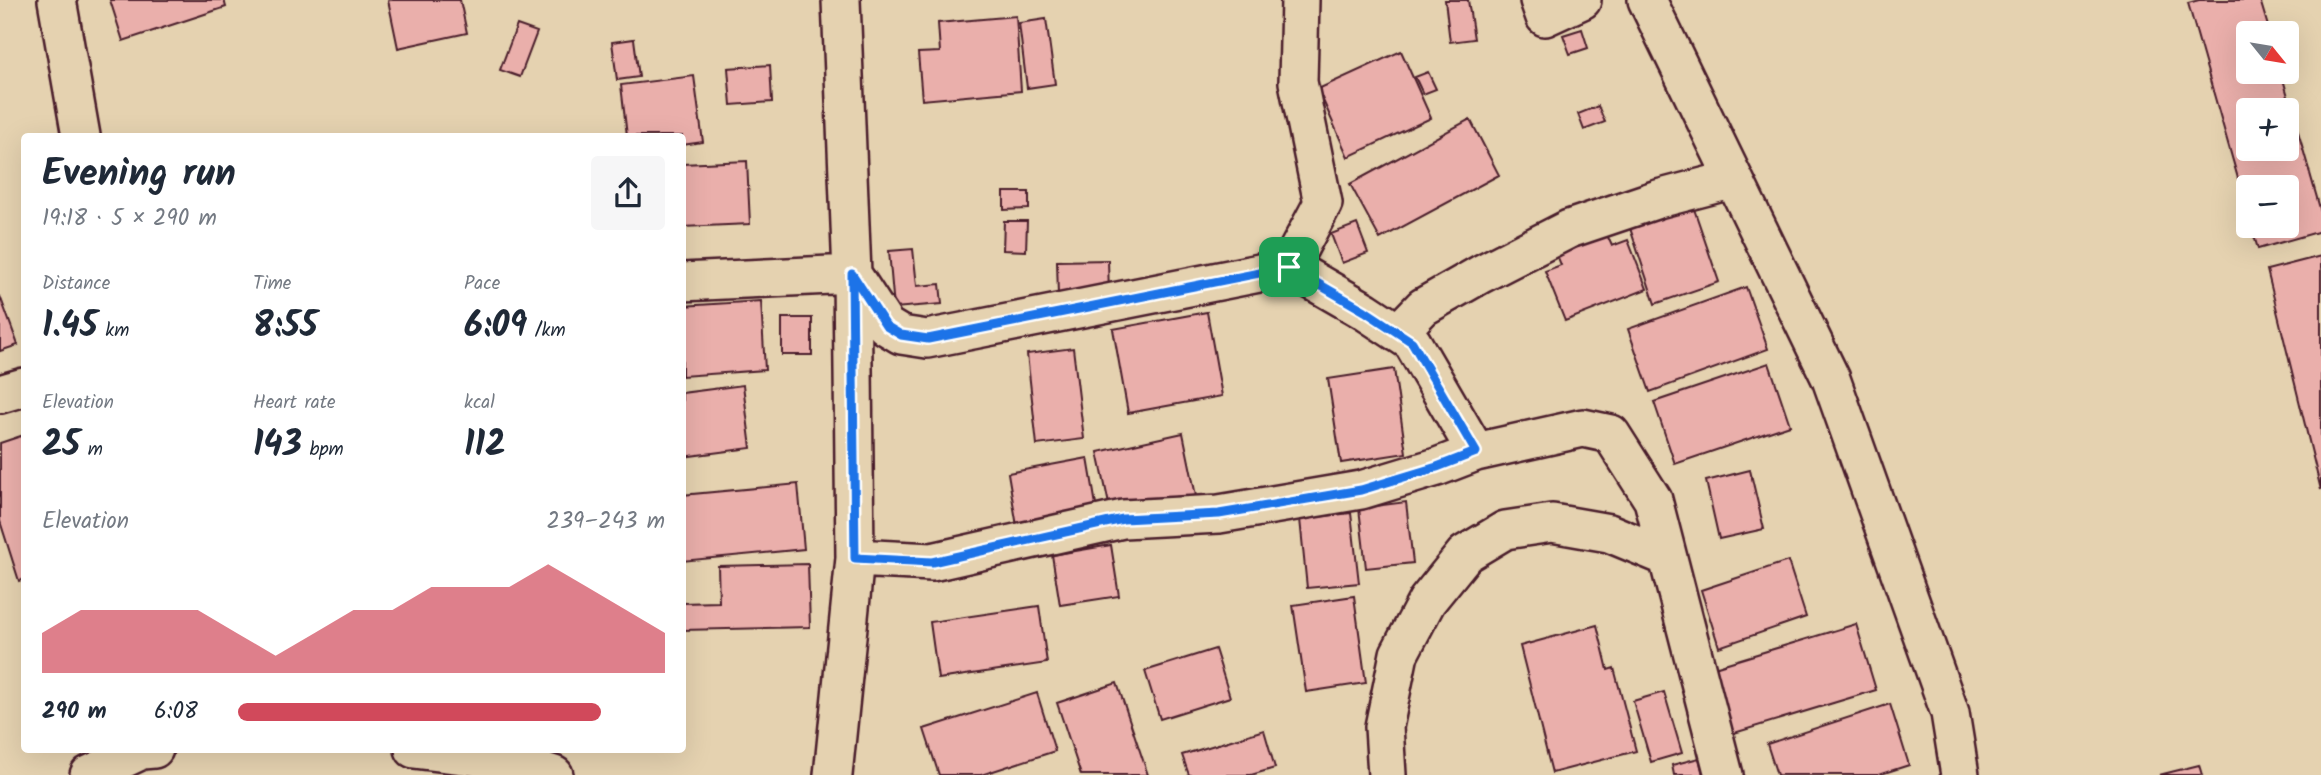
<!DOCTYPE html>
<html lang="en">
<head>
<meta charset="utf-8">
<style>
  body { margin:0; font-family:Kalam,sans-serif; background:#f6f6f7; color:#1f2937; height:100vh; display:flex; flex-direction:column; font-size:26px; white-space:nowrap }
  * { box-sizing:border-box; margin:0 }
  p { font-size:23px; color:#747a83 }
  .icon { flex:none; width:38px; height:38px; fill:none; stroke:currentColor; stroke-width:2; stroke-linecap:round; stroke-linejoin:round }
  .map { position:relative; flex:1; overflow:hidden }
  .drawer { position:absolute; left:21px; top:133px; width:665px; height:620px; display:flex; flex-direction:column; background:#fff; border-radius:7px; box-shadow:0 7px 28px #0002 }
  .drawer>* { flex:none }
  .needle { width:46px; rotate:120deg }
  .buttons { position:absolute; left:2236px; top:21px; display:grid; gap:14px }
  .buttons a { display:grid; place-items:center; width:63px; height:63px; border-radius:7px; background:#fff; box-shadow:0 7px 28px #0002; font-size:35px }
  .pin { position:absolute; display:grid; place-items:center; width:60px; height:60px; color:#fff; margin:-30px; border-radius:14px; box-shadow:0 4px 10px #0006 }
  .round { display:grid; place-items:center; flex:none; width:74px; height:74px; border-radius:7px; background:#f6f6f7 }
  .overview { display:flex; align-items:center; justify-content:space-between; height:119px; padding:0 21px }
  h1 { font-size:38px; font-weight:700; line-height:52px }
  .metrics { display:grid; grid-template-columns:repeat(3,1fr); gap:10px; height:119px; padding:7px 21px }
  .metrics div { display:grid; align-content:center }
  .metrics b { font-size:35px; font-weight:700 }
  .metrics small { font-size:19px; font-weight:400 }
  .metrics p { font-size:19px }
  .chart { height:196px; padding:14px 21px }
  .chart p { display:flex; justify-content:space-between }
  .chart svg { width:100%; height:126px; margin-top:7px; fill:#d1495b; opacity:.7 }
  ul { padding:0 21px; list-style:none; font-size:23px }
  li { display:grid; grid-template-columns:112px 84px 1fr; align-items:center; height:52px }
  li i { height:18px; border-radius:9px; background:#d1495b }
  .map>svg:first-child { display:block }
</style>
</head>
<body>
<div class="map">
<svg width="2321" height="775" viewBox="0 0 2321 775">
  <rect width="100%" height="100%" fill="#e5d2b0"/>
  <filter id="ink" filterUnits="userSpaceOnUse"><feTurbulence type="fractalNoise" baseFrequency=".0143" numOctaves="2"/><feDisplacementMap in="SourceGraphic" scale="14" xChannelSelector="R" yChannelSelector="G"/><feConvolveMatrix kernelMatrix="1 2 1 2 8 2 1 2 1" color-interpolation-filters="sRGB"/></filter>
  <g filter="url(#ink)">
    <path fill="#eaafab" stroke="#4a1f2b" stroke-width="2" fill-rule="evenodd" d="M110,0H224L226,7L123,41Z
      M388,0H460L467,33L398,48Z
      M1445,0H1468L1474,39L1450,42Z
      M2199,0H2260L2270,33H2249V72H2281L2321,212V231L2258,249L2251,226H2287V187H2249V217L2188,3ZM2249,110H2287V149H2249Z
      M1016,16L1021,91L922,100L918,53L940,52L938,23Z
      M1046,19L1055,84L1027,88L1019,23Z
      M517,25L537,32L520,77L500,70Z
      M1582,29L1588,48L1570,54L1563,35Z
      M634,39L639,77L617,80L612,42Z
      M1401,51L1431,118L1348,157L1318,89Z
      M770,65L772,102L731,105L728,68Z
      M1428,72L1436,89L1423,94L1415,77Z
      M694,76L703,142L682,145V136H627L621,85Z
      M1598,106L1605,122L1584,130L1578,114Z
      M1470,119L1499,175L1380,239L1350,184Z
      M747,161L750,224L682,227V164Z
      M1004,192H1029V209L1004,210Z
      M1693,206L1719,282L1655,304L1630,228Z
      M1004,221H1027L1026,251L1003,250Z
      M1357,224L1368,253L1342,263L1331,234Z
      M1607,235L1612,246L1628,240L1647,289L1565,321L1545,271L1561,265L1557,255Z
      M913,249L917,286L940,284L942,304L894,308L889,251Z
      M2321,256V490L2267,270Z
      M1108,260L1109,295L1058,296L1057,261Z
      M1746,287L1768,349L1650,392L1628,329Z
      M0,296L18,345L0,351Z
      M761,301L765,370L682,376V306Z
      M1207,312L1222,396L1128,413L1113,329Z
      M782,318H812V355H782Z
      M1073,348L1084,439L1037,445L1027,354Z
      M1769,363L1790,425L1675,464L1654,402Z
      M1394,369L1406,453L1341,463L1328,379Z
      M743,385L751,448L682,457V393Z
      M1183,433L1196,496L1111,514L1098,452Z
      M24,435V579L19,581L0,521V443Z
      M1088,458L1098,517L1018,532L1008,473Z
      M1750,470L1764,529L1719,539L1706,481Z
      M798,484L804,549L682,561V495Z
      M1406,502L1413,563L1366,568L1359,508Z
      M1351,513L1359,583L1307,588L1300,519Z
      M1111,545L1119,596L1060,605L1052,555Z
      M1788,561L1806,617L1719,647L1701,590Z
      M808,564L810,627L682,630V603L719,602L718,566Z
      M1354,596L1366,683L1306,692L1293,605Z
      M1039,606L1047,663L938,679L930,622Z
      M1856,624L1876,690L1731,734L1711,668Z
      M1597,625L1608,670L1614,668L1636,751L1552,773L1520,646Z
      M1215,649L1230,697L1160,719L1145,671Z
      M1117,683L1148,775H1081L1057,703Z
      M1664,692L1682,753L1651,762L1633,701Z
      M1037,693L1055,751L981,775H939L924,729Z
      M1890,704L1909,765L1878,775H1777L1767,744Z
      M1264,730L1275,768L1251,775H1189L1182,755Z
      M1699,758L1703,775H1674L1672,765Z
      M2199,765L2202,775H2159Z"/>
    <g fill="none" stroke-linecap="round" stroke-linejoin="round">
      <defs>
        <path id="street" d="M57,0L81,136
          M1300,0L1298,82L1323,203L1289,267L1365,311L1412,342L1476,452L1583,428L1611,434L1653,500L1724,775
          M1539,0L1545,17L1582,0
          M1647,0L1831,379L1950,713L1960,775
          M682,282L852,274L886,326L901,335L927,339L1289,267
          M1398,333L1423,307L1481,274L1569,229L1658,199L1734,179
          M0,394L24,387
          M855,558L932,562L1123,519L1219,514L1361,490L1437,467L1476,452
          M414,749L511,761L554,775
          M89,775L142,750L154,749
          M833,775L855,558L852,274L841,0
          M1387,775L1384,727L1399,654L1427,601L1465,554L1505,530L1552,523L1609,533L1667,557"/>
      </defs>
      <use href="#street" stroke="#4a1f2b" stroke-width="42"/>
      <use href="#street" stroke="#e5d2b0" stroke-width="37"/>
    </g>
  </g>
  <g fill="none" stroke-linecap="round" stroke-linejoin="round" filter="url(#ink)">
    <defs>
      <path id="route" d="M1289,267L1365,311L1412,342L1476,452L1437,467L1361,490L1219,514L1123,519L932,562L855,558L852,274L886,326L901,335L928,339Z"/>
    </defs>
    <use href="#route" stroke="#fff" stroke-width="14"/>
    <use href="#route" stroke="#1a73e8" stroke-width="9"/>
  </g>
</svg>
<div class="buttons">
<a><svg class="needle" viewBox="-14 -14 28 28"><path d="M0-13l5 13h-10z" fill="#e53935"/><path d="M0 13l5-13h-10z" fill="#747a83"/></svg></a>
<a>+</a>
<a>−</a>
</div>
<div class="pin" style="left:1289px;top:267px;background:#1e9e55"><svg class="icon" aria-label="arrive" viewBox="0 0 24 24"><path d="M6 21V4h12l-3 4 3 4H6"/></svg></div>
<section class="drawer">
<div class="overview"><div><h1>Evening run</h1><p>19:18 · 5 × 290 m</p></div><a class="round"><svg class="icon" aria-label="share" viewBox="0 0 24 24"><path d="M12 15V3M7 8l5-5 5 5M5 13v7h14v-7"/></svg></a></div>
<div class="metrics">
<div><p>Distance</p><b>1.45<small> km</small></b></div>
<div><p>Time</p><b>8:55</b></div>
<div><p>Pace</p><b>6:09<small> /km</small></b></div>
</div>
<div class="metrics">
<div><p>Elevation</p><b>25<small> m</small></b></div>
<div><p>Heart rate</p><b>143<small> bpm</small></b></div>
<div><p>kcal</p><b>112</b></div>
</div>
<div class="chart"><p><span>Elevation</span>239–243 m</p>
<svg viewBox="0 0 160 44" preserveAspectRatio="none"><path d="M0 44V30L10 22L20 22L30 22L40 22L50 30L60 38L70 30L80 22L90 22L100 14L110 14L120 14L130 6L140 14L150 22L160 30V44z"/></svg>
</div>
<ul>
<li><b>290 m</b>6:08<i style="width:85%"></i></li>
</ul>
</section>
</div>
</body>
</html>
